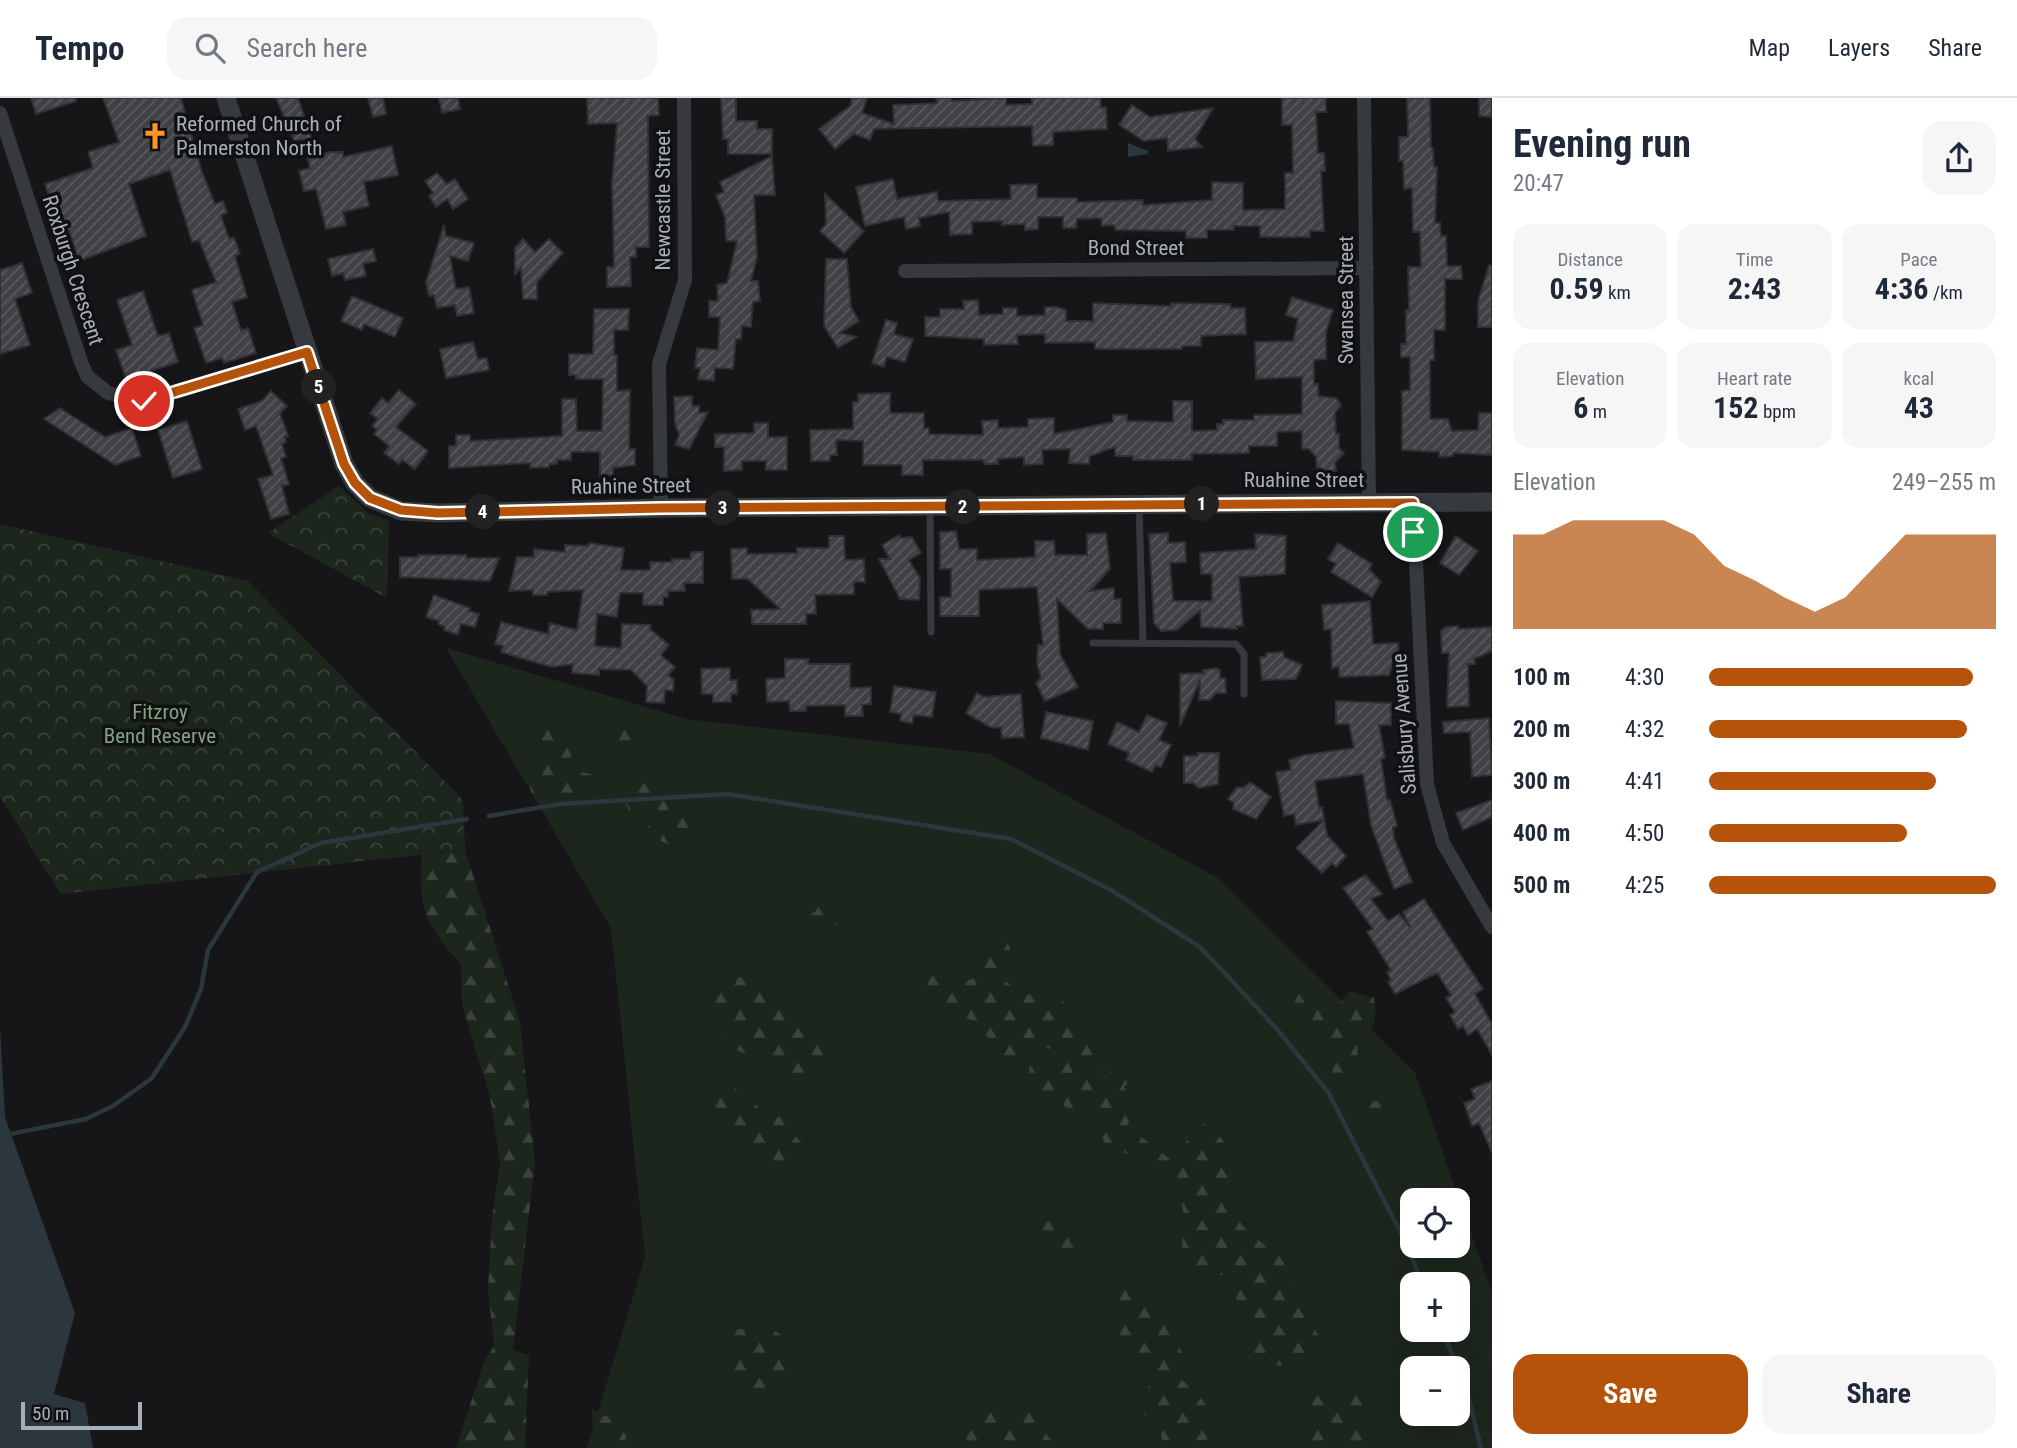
<!DOCTYPE html>
<html lang="en">
<head>
<meta charset="utf-8">
<style>
  body { margin:0; font-family:"Roboto Condensed",sans-serif; background:#f6f6f7; color:#1f2937; height:100vh; display:flex; flex-direction:column; font-size:26px; white-space:nowrap }
  * { box-sizing:border-box; margin:0 }
  p { font-size:23px; color:#747a83 }
  .icon { flex:none; width:38px; height:38px; fill:none; stroke:currentColor; stroke-width:2; stroke-linecap:round; stroke-linejoin:round }
  .map { position:relative; flex:1; overflow:hidden }
  .side { display:flex; flex-direction:column; background:#fff; width:525px }
  .side>* { flex:none }
  .tools { position:absolute; left:1400px; top:1090px; display:grid; gap:14px }
  .tools a { display:grid; place-items:center; width:70px; height:70px; border-radius:14px; background:#fff; box-shadow:0 7px 28px #0002; font-size:35px }
  .scale { position:absolute; left:21px; bottom:18px; width:121px; box-sizing:border-box; padding-left:7px; border:4px solid #a7afb9; border-top:0; font-size:19px; line-height:24px; white-space:nowrap; color:#a7afb9; -webkit-text-stroke:5px #111113; paint-order:stroke }
  .pin { position:absolute; display:grid; place-items:center; width:60px; height:60px; color:#fff; margin:-30px; border:4px solid #fff; border-radius:50%; box-shadow:0 2px 7px #0007 }
  .km { position:absolute; width:35px; height:35px; margin:-18px; border-radius:50%; background:#222; color:#fff; font-size:19px; line-height:35px; text-align:center }
  .round { display:grid; place-items:center; flex:none; width:74px; height:74px; border-radius:21px; background:#f6f6f7 }
  .summary { display:flex; align-items:center; justify-content:space-between; height:119px; padding:0 21px }
  h1 { font-size:38px; font-weight:700; line-height:52px }
  .stats { display:grid; grid-template-columns:repeat(3,1fr); gap:10px; height:119px; padding:7px 21px }
  .stats div { display:grid; align-content:center; border-radius:18px; background:#f6f6f7; text-align:center }
  .stats b { font-size:30px; font-weight:700 }
  .stats small { font-size:19px; font-weight:400 }
  .stats p { font-size:19px }
  .chart { height:196px; padding:14px 21px }
  .chart p { display:flex; justify-content:space-between }
  .chart svg { width:100%; height:126px; margin-top:7px; fill:#b45309; opacity:.7 }
  .button { display:flex; gap:14px; margin-top:auto; padding:14px 21px }
  .button a { flex:1; height:80px; border-radius:21px; background:#b45309; color:#fff; font-size:28px; font-weight:700; line-height:80px; text-align:center }
  .button a+a { background:#f6f6f7; color:#1f2937 }
  ul { padding:0 21px; list-style:none; font-size:23px }
  li { display:grid; grid-template-columns:112px 84px 1fr; align-items:center; height:52px }
  li i { height:18px; border-radius:9px; background:#b45309 }
  header { display:flex; align-items:center; gap:42px; box-sizing:border-box; height:98px; padding:0 35px; background:#fff; border-bottom:2px solid #e0e1e3 }
  header strong { font-size:33px }
  nav { display:flex; gap:38px; margin-inline-start:auto; font-size:24px }
  .search { width:490px; height:63px; background:#f6f6f7; display:flex; align-items:center; gap:18px; box-sizing:border-box; padding:0 24px; border-radius:21px; color:#747a83; font-size:26px }
  main { display:flex; flex:1; min-height:0 }
  .map>svg:first-child { display:block }
</style>
</head>
<body>
<header>
<strong>Tempo</strong>
<div class="search"><svg class="icon" aria-label="search" viewBox="0 0 24 24"><circle cx="10" cy="10" r="6"/><path d="M15 15l6 6"/></svg>Search here</div>
<nav><a>Map</a><a>Layers</a><a>Share</a></nav>
</header>
<main>
<div class="map">
<svg width="1492" height="1350" viewBox="0 0 1492 1350">
  <defs>
    <pattern id="forest-firs" width="22" height="20" patternUnits="userSpaceOnUse" patternTransform="scale(1.75)"><rect width="22" height="20" fill="#1d261d"/><path d="M5 1l3.5 6h-7zM16 11l3.5 6h-7z" fill="#3b433c"/></pattern>
    <pattern id="park-crowns" width="20" height="18" patternUnits="userSpaceOnUse" patternTransform="scale(1.75)"><rect width="20" height="18" fill="#1d261d"/><path d="M2 6a3 3 0 1 1 6 0M12 15a3 3 0 1 1 6 0" fill="none" stroke="#3b433c"/></pattern>
    <pattern id="building-hatch" width="6" height="6" patternUnits="userSpaceOnUse" patternTransform="scale(1.75)"><rect width="6" height="6" fill="#404145"/><path d="M-1 1l2-2M0 6l6-6M5 7l2-2" fill="none" stroke="#595a5e"/></pattern>
  </defs>
  <rect width="100%" height="100%" fill="#161618"/>
  <path fill="#1d261d" fill-rule="evenodd" d="M446,550L687,621L990,656L1218,780L1415,975L1492,1195V1350H587L645,1159L611,830ZM1412,1102H1458V1148H1412ZM1412,1186H1458V1232H1412ZM1412,1270H1458V1316H1412Z"/>
  <path fill="url(#forest-firs)" d="M632,625L654,639L651,650L634,652L603,646L601,641L605,637L613,640L620,628Z
    M561,627L576,652L560,672L565,676L574,672C584,675 599,676 605,686L580,699L552,696L537,705L531,694L528,666L541,657L539,635L546,628Z
    M626,677L686,704L702,736L682,750C668,746 658,743 646,734L653,715L629,713L622,695Z
    M465,752L520,924L535,1064L513,1252L529,1257L525,1350H456L484,1264L494,1248L488,1191L492,1120L500,1064L490,999L462,907L461,866C426,828 417,810 422,757Z
    M823,797L828,804L832,801L846,820L844,829L837,826L829,833L832,852H825L822,841H816L817,836L803,829L799,821L816,813Z
    M999,830C1015,853 1013,856 999,879L1023,895L1063,903C1076,920 1082,942 1099,955L1097,969L1106,979L1119,963H1128L1133,981L1124,989L1136,1008L1127,1028L1174,1064L1193,1032L1204,1026C1243,1051 1225,1066 1227,1107L1247,1133L1281,1160L1291,1178L1307,1222L1321,1240L1302,1276L1292,1265C1254,1275 1243,1252 1247,1218L1238,1205L1227,1177H1209L1203,1185L1181,1155L1185,1122L1181,1104L1136,1058L1107,1051L1099,1032L1103,1021L1091,1009L1076,1019L1058,1002L1042,1000L1030,987L1029,969L1038,960L1049,972L1060,969L1051,951L1032,948L997,970L991,952L992,943L968,920L953,919L926,908L912,889L915,875L923,870C939,885 954,888 974,880Z
    M731,876L745,881L765,895L766,908C808,920 836,920 826,973L796,989L770,969L766,952L748,957L728,948C726,925 721,933 716,918C712,907 716,894 718,883Z
    M1350,893L1374,900C1378,921 1375,932 1357,945L1358,966L1351,974L1349,988L1336,983L1330,966L1337,954L1306,925L1294,906L1298,897L1322,899L1332,915Z
    M721,986L735,990L763,1013L787,1022L792,1035L804,1047L800,1069C767,1074 755,1067 743,1036L713,1025L704,1011L708,989Z
    M1369,1003L1381,1004L1385,1014L1381,1028H1370L1362,1016Z
    M1056,1121L1069,1125L1079,1136L1074,1157L1042,1156L1033,1146L1030,1129Z
    M1116,1177L1134,1178L1150,1201L1176,1225L1177,1242L1184,1261L1179,1280C1201,1296 1216,1312 1210,1341L1196,1343L1189,1350L1164,1349C1157,1319 1150,1326 1135,1305C1142,1293 1152,1289 1156,1276L1118,1234L1121,1220L1112,1212L1108,1198Z
    M767,1227L781,1237L791,1279L784,1290L745,1294C734,1272 722,1256 735,1232Z
    M1353,1284L1367,1308L1365,1329L1376,1343L1374,1350H1286L1284,1344L1294,1331L1310,1329L1308,1302L1319,1288L1333,1295Z
    M1031,1304L1036,1313H1045L1046,1336L1057,1350H975L967,1343L962,1328L968,1317L980,1310L999,1317Z
    M592,1311L610,1320L626,1337L625,1350H594Z"/>
  <path fill="url(#park-crowns)" d="M339,388L369,416L389,422L387,500L268,435Z
    M0,426L248,483L463,702L465,752L61,796L0,699Z"/>
  <path fill="#2b373d" d="M1128,45L1148,53V56L1128,59Z
    M0,928L5,1019L75,1215L54,1296L85,1305L93,1350H0Z"/>
  <g fill="none" stroke-linecap="round" stroke-linejoin="round">
    <path stroke="#2b373d" stroke-width="4.5" d="M489,718L560,706L727,696L1011,741L1111,792L1200,849L1276,930L1328,994L1403,1139L1423,1186
      M0,1038L86,1021L113,1008L152,980L185,929L201,891L208,852L257,774L321,745L467,721
      M1442,1232L1466,1289L1481,1350"/>
  </g>
  <path fill="url(#building-hatch)" stroke="#303034" stroke-width="2" d="M31,0H75L76,3L36,16Z
    M103,0H181L202,74L215,106L223,103L227,115L221,117L229,141L234,139L240,156L235,158L247,199L232,204L241,232L248,230L256,255L224,265L222,260L206,265L194,230L203,227L192,192L216,184L199,142L192,144L170,72L129,86L146,138L79,163L69,133L61,135L45,86L93,70L88,54L119,44Z
    M276,0H298L312,41L294,43Z
    M368,0H383L386,16L373,19Z
    M439,0H458L460,11L442,15Z
    M587,0H658L659,17L648,18L649,149H636V159H630L631,188L607,189V169H614L612,85L617,25L588,26Z
    M721,0H736V23H757V31H772V56H728V41H723Z
    M852,0H867L862,15L894,26L893,7L937,5L936,0H951V3L1006,0V7L1032,6V0H1100L1101,10L1106,9L1107,31L1053,34V47L1033,48L1032,28L874,31L870,42L854,36L835,51L819,31L850,8Z
    M1282,0H1326V14H1316L1318,55H1324L1325,73H1321L1324,133H1310V139H1260V128H1234V132H1207V140H1186V133L1115,132L1114,127L1102,128L1101,120L1077,121L1076,130H1063V119H1038V131L1025,132V126L1002,127V123L972,124V136L950,137L949,114L919,120L920,128L906,131L904,119L865,128L856,89L893,81L897,101L937,94L938,103L1011,101L1010,87L1037,86V100H1077V104L1143,102V107L1212,102V84L1243,85V112L1285,111V75H1293L1292,27H1282Z
    M1407,0H1430L1431,49L1433,50L1434,69H1437L1435,125H1440L1441,138H1446L1447,168H1461L1462,181H1445V232H1434V262H1430V321H1448L1452,333L1478,332L1479,315H1492V357L1453,355V358L1439,359V354L1402,352V293L1410,292V259H1401V246H1406V212H1409L1408,169H1421L1420,134H1413L1412,90L1404,91L1403,63H1399V39H1408Z
    M1479,0H1492V19L1479,18Z
    M1132,7L1150,19L1213,10L1195,41L1202,49L1168,53L1167,40L1144,43L1119,27Z
    M392,48L398,77L364,84L369,108L343,114L346,127L326,131L316,91L304,93L299,73L310,70L307,59L331,54H343V59Z
    M772,58L775,97H754L757,159L751,183H758L760,203L753,204L751,229L742,228L741,241H736L733,271L715,270L714,283L698,281L700,270H695L697,250L718,252L720,219H709V203H718L717,187L727,185L737,143H726L725,119L716,97L724,94L720,84Z
    M437,75L447,86L455,81L468,101L453,111L447,101L436,109L429,98L433,95L425,83Z
    M825,96L864,133L844,155L820,133L826,126Z
    M444,127L446,138L474,145L468,163L450,158L456,191L469,189L474,215L457,218L455,207L437,210L434,197L429,198L426,184Z
    M523,141L535,154L549,141L563,155L537,184V201H523L521,170L515,176V150Z
    M373,151L376,163L363,166L366,178L345,182L343,175L332,178L328,161Z
    M826,161H847L851,209L859,223L840,235L856,239L838,250L824,228Z
    M22,165L32,195L15,201L30,247L0,256V172Z
    M1489,167L1492,168V229H1478V203Z
    M143,193L158,238L169,235L178,264L126,281L116,252L132,247L117,202Z
    M352,198L403,220L395,239L364,226L362,232L341,223Z
    M1292,199L1333,212L1326,234V261L1314,262V286H1318V298L1336,300L1341,307L1335,315L1336,336H1339V350L1344,355L1335,365L1336,373L1321,374L1320,370L1317,371L1316,359L1309,351H1302V333L1277,334V348H1249V355L1192,356V362H1133V358H1115V349L1090,358L1089,366L1069,365L1070,351L1042,352L1043,366L1024,367V359L998,361V366H984V362H923V377H902V367H863V343L836,342L837,357H830V363H811L810,332L853,331V304H858V296L890,295V315H924V330H929V336L983,337L982,323L998,322V330L1028,329V321L1054,320V336L1113,324V317H1127V323L1173,324V303H1192V333L1217,332V326H1223V322H1254V317L1302,316V279L1256,281L1255,244L1293,243L1298,221L1286,217Z
    M978,202L979,217L1003,216V210H1017V218L1045,217V209H1057L1066,212V223H1093V205L1171,208V205L1230,206L1231,210H1245L1246,236L1201,238V248H1182V251H1095V244L1045,245V236L1017,237L1018,246L984,247V241L925,238V219H940V211H964L963,203Z
    M594,211H629L628,232H614V257H617V293L630,292L629,351H635V367L613,370V377L600,378V354H571V362H557V366H549V369L530,370V365L449,370V348H456V337H470V343L562,338V301H576L577,333H602L603,281H576V277H569V256H593Z
    M886,222L897,225L894,236L913,241L905,264L887,259L884,269L872,265Z
    M473,244L478,261L487,260L489,272L446,280L440,251Z
    M399,292L416,306L396,329L428,353L415,371L402,362L399,366L384,355L389,348L374,336L377,332L372,328L378,321L370,315L382,300L388,305Z
    M271,293L287,308L280,315L288,338L285,339L286,344L282,346L286,359L281,360L289,386L282,388L289,416L271,421L258,381L273,377L256,328L245,332L238,311L262,303Z
    M692,298V308H699V315L708,314L689,351L675,347L679,337L675,326L674,299Z
    M60,310L105,339L132,330L141,358L115,367L44,321Z
    M187,323L202,371L173,380L158,332Z
    M754,325H768V339H787V372H766V363H742V372L724,373V349H715V336L754,335Z
    M956,433L959,451H977V462L1035,459V443H1054L1055,457H1087V436L1106,435L1110,471L1090,493L1114,490V501H1121V525H1103V531H1088L1057,501L1060,556L1078,589L1045,603L1036,585L1041,580L1037,566L1038,547H1043L1037,489L979,492V518H940V499H951V471H940V434Z
    M1168,435V445L1185,444L1186,464L1170,465L1173,503H1212V476H1201L1200,455L1256,451L1255,436L1286,438L1285,476L1239,479L1243,528H1236L1237,531L1201,529L1200,512L1177,532L1161,533L1154,525L1149,436Z
    M899,437L901,440L912,439L921,455L909,462L920,480L919,502L900,501L879,461H890L882,447Z
    M829,438H844L845,462L864,461L865,484H854V496L815,497L816,516H806V526H752L751,512L780,511L748,481H732L731,451L747,450V456L797,455V450H829Z
    M1456,438L1478,453L1459,477L1440,465Z
    M589,445L624,450L621,472H650V464H672V461H690L691,454H703V485H684L685,493H668V499H663V507H643V495H620L617,519L597,516L595,548L621,550L622,526L651,527L650,531L669,547L661,557L675,569L668,577L674,582L673,593L665,592L664,605L646,604L647,588L631,572L599,571V577L572,575L573,566L552,569L541,566L501,554L503,548L495,546L501,524L548,536L550,525L577,532L583,492L547,494V497H533V492L509,493L517,459H534V451L565,454V447L588,448Z
    M1338,445L1372,466L1369,471L1381,484L1372,499L1331,474L1336,466L1328,461Z
    M418,457H466V460H499L490,483L400,479V459H418Z
    M434,497L470,510L469,513L479,516L475,529L461,526L458,537L444,532L445,529L438,526L439,523L426,519Z
    M1370,503L1373,546L1398,545L1399,561L1394,562L1389,577L1339,579V569L1332,570L1331,531L1324,532L1322,507Z
    M1458,528V531L1492,529V553L1474,561L1475,566H1468L1469,608L1447,609L1449,555H1442L1441,533L1446,529Z
    M1283,554L1284,559L1302,567L1296,581L1262,582L1260,559H1266V555Z
    M785,561H808V566H850V590L871,589V606L862,607L863,618H845V607L806,608V613H790L789,603L767,604L766,581L785,580Z
    M730,570V582H737V596H731V604H713V596H702L701,571Z
    M1217,570L1220,572V580H1225L1226,595H1216L1210,602H1199L1200,582L1180,628V576L1204,575L1203,572Z
    M894,588L936,594L932,619L914,617L912,625L900,623L901,616L890,614Z
    M977,595L984,599L1021,596L1024,639L1002,640L1001,629L992,630L966,615Z
    M1336,603L1391,605V627H1379L1385,660L1381,661L1387,702H1390L1397,728L1393,729L1394,740L1412,784L1394,791L1371,727L1363,676L1315,683L1319,710L1322,709L1327,737L1346,758L1336,769L1332,765L1322,775L1296,750L1324,722L1296,727L1294,716L1284,718L1276,674L1291,672L1289,662L1304,657L1354,650L1349,626H1336Z
    M1046,614L1093,623L1088,652L1041,640Z
    M1147,617L1167,625L1159,642L1171,647L1161,669L1156,667L1152,674L1126,662L1129,655L1108,646L1117,624L1139,634Z
    M1489,620L1492,677L1472,679L1470,634L1444,635L1443,624Z
    M1198,655H1219L1218,686L1199,690L1193,685H1184V658H1197Z
    M1250,684L1271,699L1256,721L1233,711L1234,705L1228,701L1237,689L1243,690Z
    M1492,702V719L1463,732L1456,715Z
    M1365,777L1382,796L1371,801L1388,823L1399,816L1410,829L1403,814L1424,801L1483,891L1475,896L1492,926V957L1477,931L1468,937L1463,928L1458,931L1450,917L1455,914L1446,900L1451,897L1437,875L1395,896L1388,884L1391,882L1387,874L1391,872L1367,834L1373,831L1343,790Z
    M1492,983V1055L1479,1025L1472,1028L1464,1005L1475,1001L1471,991Z"/>
  <g fill="none" stroke-linecap="round" stroke-linejoin="round">
    <path stroke="#36393d" stroke-width="7" d="M1139,407L1143,544
      M930,410L931,534
      M1093,545L1236,546L1244,556V596"/>
    <path stroke="#36393d" stroke-width="14" d="M1364,0L1369,404
      M0,15L81,264L87,278L108,295L144,303L307,254
      M905,173L1367,170
      M1413,405L1427,686L1443,745L1492,829
      M661,410L659,266L685,182L684,0"/>
    <path stroke="#36393d" stroke-width="19" d="M226,0L344,366L355,385L370,400L401,413L438,415L661,410L1492,404"/>
  </g>
  <g fill="none" stroke-linecap="round" stroke-linejoin="round">
    <defs>
      <path id="route" d="M144,303L307,254L344,366L355,385L370,400L401,412L438,415L661,410L1413,405V434"/>
    </defs>
    <use href="#route" stroke="#fff" stroke-width="14"/>
    <use href="#route" stroke="#b45309" stroke-width="9"/>
  </g>
  <defs>
    <symbol id="church-bare" viewBox="-9 -9 18 18"><path d="M-1.2-6h2.4v3.5h3.3v2.4h-3.3V6h-2.4V-.1h-3.3v-2.4h3.3Z" fill="#fc9629" stroke="#111113" stroke-width="2.5" paint-order="stroke"/></symbol>
  </defs>
  <g fill-rule="evenodd">
    <use href="#church-bare" x="136" y="19" width="38" height="38"/>
  </g>
  <g text-anchor="middle" dominant-baseline="central" stroke-width="7" stroke-linejoin="round" paint-order="stroke">
    <g font-size="21" fill="#a7afb9" stroke="#111113" text-anchor="start">
      <text x="176" y="26">Reformed Church of<tspan x="176" dy="24">Palmerston North</tspan></text>
    </g>
    <g font-size="21" fill="#a7afb9" stroke="#111113">
      <text transform="translate(663 102) rotate(-90)">Newcastle Street</text>
      <text x="1136" y="150">Bond Street</text>
      <text transform="translate(73 172) rotate(72)">Roxburgh Crescent</text>
      <text transform="translate(1346 202) rotate(-90)">Swansea Street</text>
      <text x="1304" y="382">Ruahine Street</text>
      <text transform="translate(631 388) rotate(-1)">Ruahine Street</text>
      <text transform="translate(1404 626) rotate(-94)">Salisbury Avenue</text>
    </g>
    <g font-size="21" fill="#80a57d" stroke="#111113">
      <text x="160" y="614">Fitzroy<tspan x="160" dy="24">Bend Reserve</tspan></text>
    </g>
  </g>
</svg>
<div class="tools">
<a><svg class="icon" aria-label="locate" viewBox="0 0 24 24"><circle cx="12" cy="12" r="6"/><path d="M12 2v4M12 18v4M2 12h4M18 12h4"/></svg></a>
<a>+</a>
<a>−</a>
</div>
<div class="scale">50 m</div>
<div class="pin" style="left:1413px;top:434px;background:#1e9e55"><svg class="icon" aria-label="arrive" viewBox="0 0 24 24"><path d="M6 21V4h12l-3 4 3 4H6"/></svg></div>
<div class="pin" style="left:144px;top:303px;background:#d93025"><svg class="icon" aria-label="check" viewBox="0 0 24 24"><path d="M5 12l5 5 9-10"/></svg></div>
<b class="km" style="left:1202px;top:406px">1</b>
<b class="km" style="left:963px;top:409px">2</b>
<b class="km" style="left:723px;top:410px">3</b>
<b class="km" style="left:483px;top:414px">4</b>
<b class="km" style="left:319px;top:289px">5</b>
</div>
<section class="side">
<div class="summary"><div><h1>Evening run</h1><p>20:47</p></div><a class="round"><svg class="icon" aria-label="share" viewBox="0 0 24 24"><path d="M12 15V3M7 8l5-5 5 5M5 13v7h14v-7"/></svg></a></div>
<div class="stats">
<div><p>Distance</p><b>0.59<small> km</small></b></div>
<div><p>Time</p><b>2:43</b></div>
<div><p>Pace</p><b>4:36<small> /km</small></b></div>
</div>
<div class="stats">
<div><p>Elevation</p><b>6<small> m</small></b></div>
<div><p>Heart rate</p><b>152<small> bpm</small></b></div>
<div><p>kcal</p><b>43</b></div>
</div>
<div class="chart"><p><span>Elevation</span>249–255 m</p>
<svg viewBox="0 0 160 44" preserveAspectRatio="none"><path d="M0 44V11L10 11L20 6L30 6L40 6L50 6L60 11L70 22L80 27L90 33L100 38L110 33L120 22L130 11L140 11L150 11L160 11V44z"/></svg>
</div>
<ul>
<li><b>100 m</b>4:30<i style="width:92%"></i></li>
<li><b>200 m</b>4:32<i style="width:90%"></i></li>
<li><b>300 m</b>4:41<i style="width:79%"></i></li>
<li><b>400 m</b>4:50<i style="width:69%"></i></li>
<li><b>500 m</b>4:25<i style="width:100%"></i></li>
</ul>
<div class="button"><a>Save</a><a>Share</a></div>
</section>
</main>
</body>
</html>
